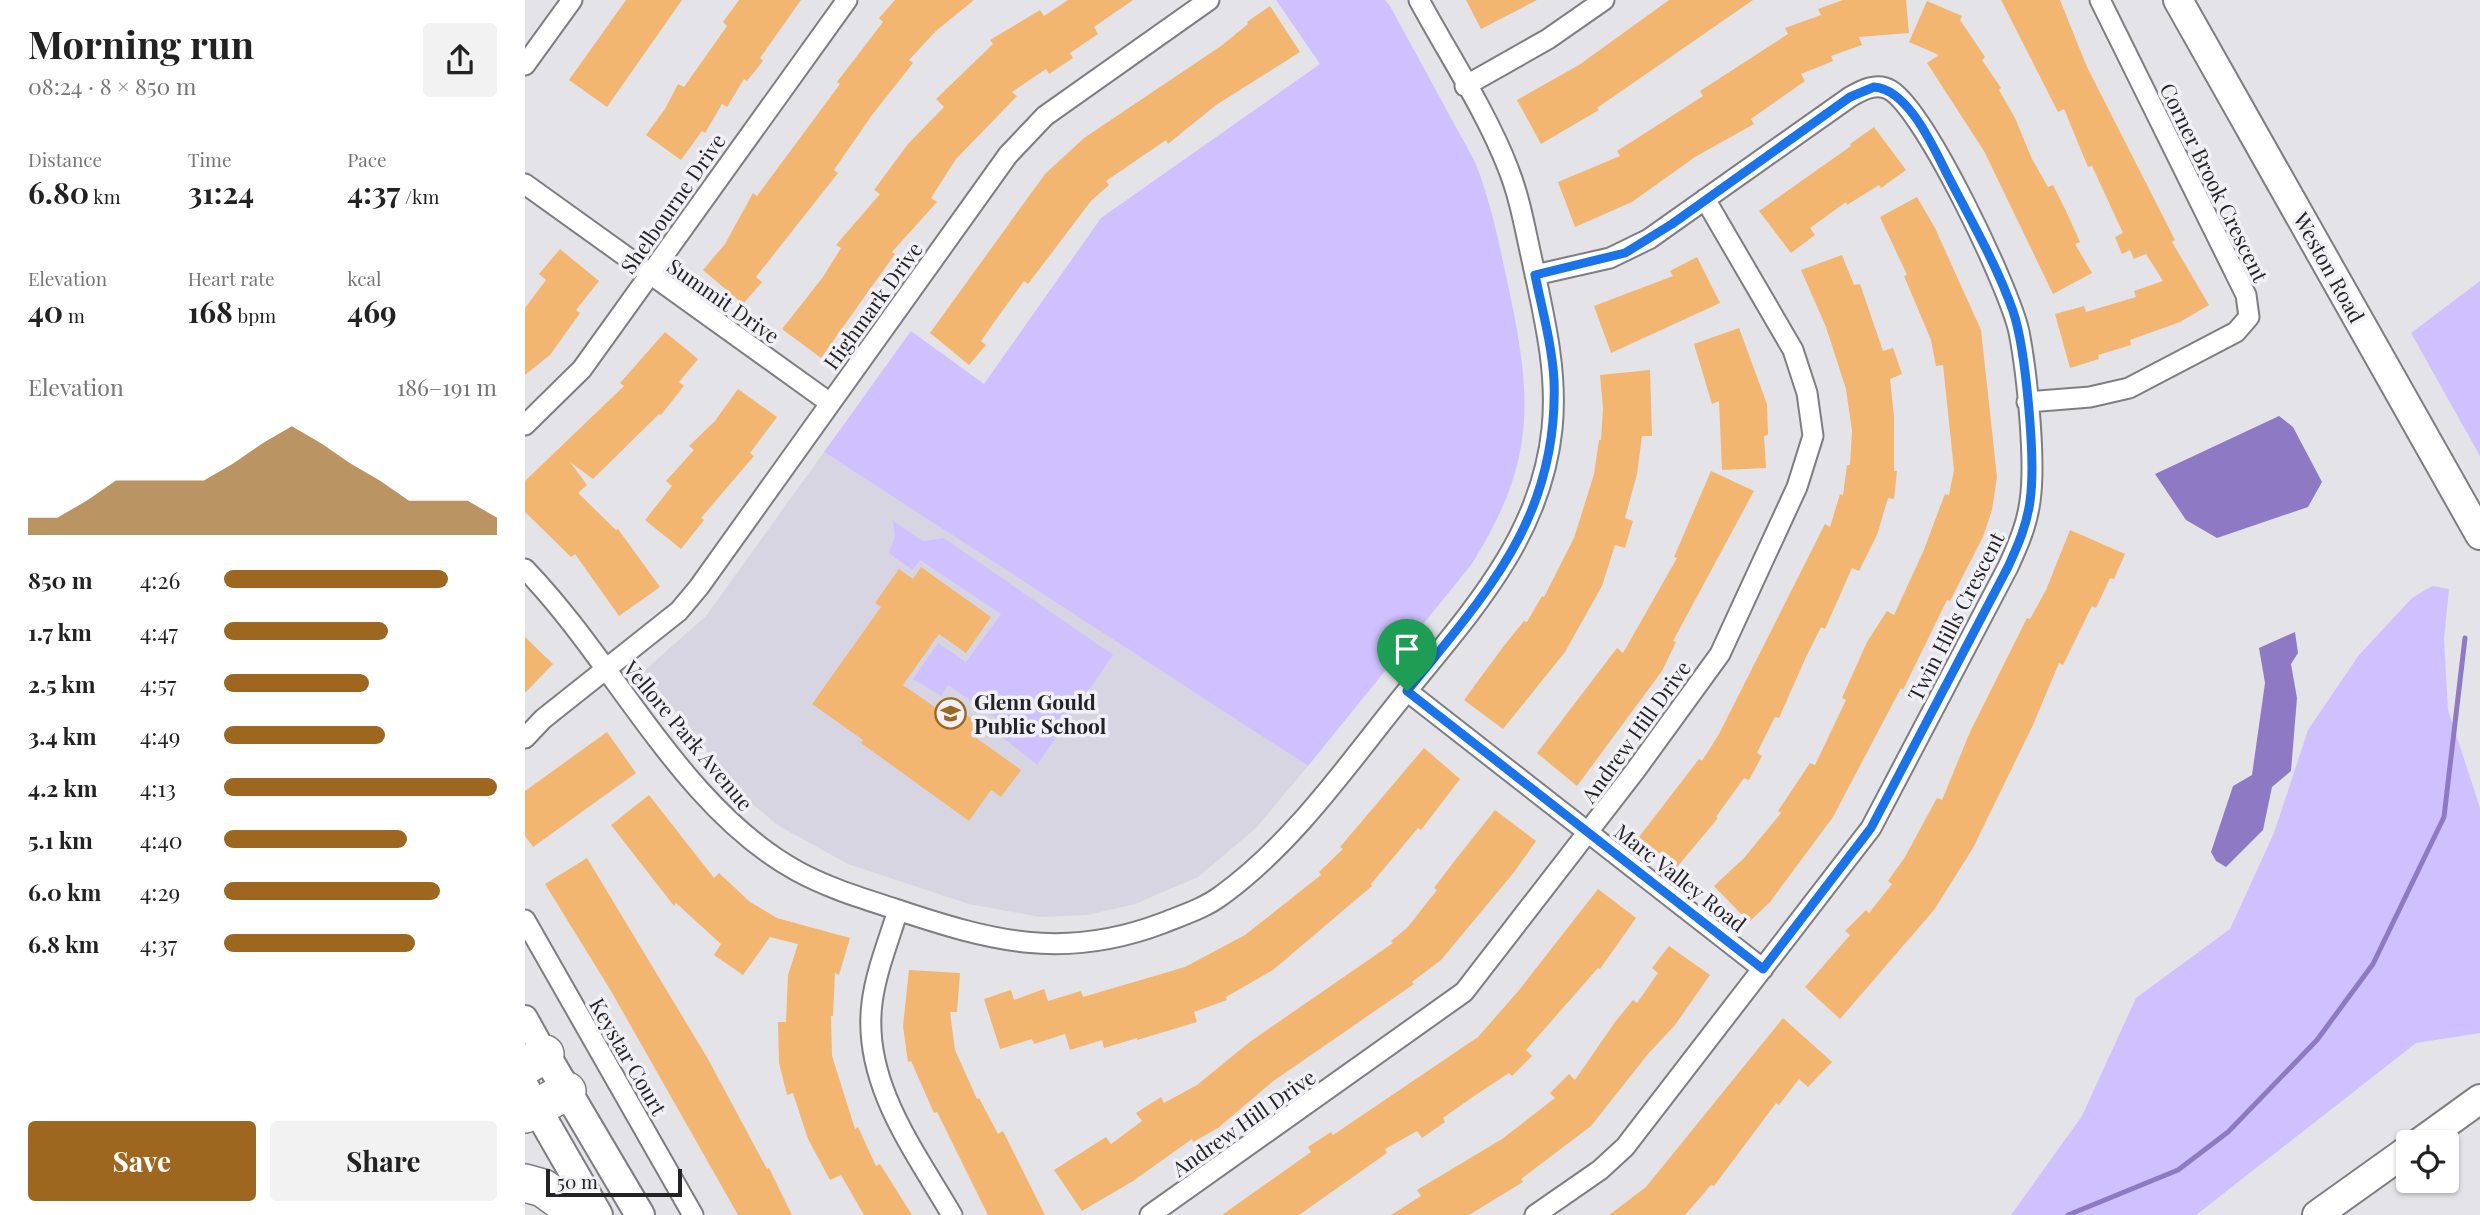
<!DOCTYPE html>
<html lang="en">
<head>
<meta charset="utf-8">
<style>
  body { margin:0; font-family:"Playfair Display",serif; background:#f2f2f2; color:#222; height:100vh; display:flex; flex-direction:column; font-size:26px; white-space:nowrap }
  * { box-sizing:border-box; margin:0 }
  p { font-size:23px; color:#767676 }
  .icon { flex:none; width:38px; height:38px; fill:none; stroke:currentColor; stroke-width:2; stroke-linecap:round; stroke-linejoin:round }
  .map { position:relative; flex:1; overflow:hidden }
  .side { display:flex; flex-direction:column; background:#fff; width:525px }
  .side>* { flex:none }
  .fabs { position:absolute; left:1871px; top:1130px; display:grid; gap:14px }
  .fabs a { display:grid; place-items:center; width:63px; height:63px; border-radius:7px; background:#fff; box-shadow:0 2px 5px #0004; font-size:35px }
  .scale { position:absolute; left:21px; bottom:18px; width:136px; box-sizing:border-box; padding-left:7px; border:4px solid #232325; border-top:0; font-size:19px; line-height:24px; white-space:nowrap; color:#232325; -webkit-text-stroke:5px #f1f0f6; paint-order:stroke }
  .pin { position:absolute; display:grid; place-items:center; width:60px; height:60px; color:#fff; margin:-72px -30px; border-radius:50% 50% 50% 0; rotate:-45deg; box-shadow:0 0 7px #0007 }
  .pin .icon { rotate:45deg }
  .round { display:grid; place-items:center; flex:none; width:74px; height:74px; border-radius:7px; background:#f2f2f2 }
  .head { display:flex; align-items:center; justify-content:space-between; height:119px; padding:0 28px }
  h1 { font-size:38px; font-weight:700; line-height:52px }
  .metrics { display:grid; grid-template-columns:repeat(3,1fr); gap:10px; height:119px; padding:7px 28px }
  .metrics div { display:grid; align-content:center }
  .metrics b { font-size:30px; font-weight:700 }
  .metrics small { font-size:19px; font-weight:400 }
  .metrics p { font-size:19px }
  .chart { height:196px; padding:14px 28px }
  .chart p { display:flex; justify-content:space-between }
  .chart svg { width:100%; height:126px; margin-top:7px; fill:#9d6720; opacity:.7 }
  .action { display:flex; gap:14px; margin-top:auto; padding:14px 28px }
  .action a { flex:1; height:80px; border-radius:7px; background:#9d6720; color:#fff; font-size:28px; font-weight:700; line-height:80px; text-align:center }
  .action a+a { background:#f2f2f2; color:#222 }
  ul { padding:0 28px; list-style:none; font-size:23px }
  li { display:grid; grid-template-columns:112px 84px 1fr; align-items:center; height:52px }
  li i { height:18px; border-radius:9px; background:#9d6720 }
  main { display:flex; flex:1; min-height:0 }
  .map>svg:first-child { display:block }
</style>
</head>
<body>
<main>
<section class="side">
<div class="head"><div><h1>Morning run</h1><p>08:24 · 8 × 850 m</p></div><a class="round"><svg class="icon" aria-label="share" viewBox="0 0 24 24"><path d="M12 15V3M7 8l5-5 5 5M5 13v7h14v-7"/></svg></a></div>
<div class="metrics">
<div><p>Distance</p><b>6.80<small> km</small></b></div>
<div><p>Time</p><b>31:24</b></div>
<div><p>Pace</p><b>4:37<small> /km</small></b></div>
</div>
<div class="metrics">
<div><p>Elevation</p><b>40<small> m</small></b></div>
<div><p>Heart rate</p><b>168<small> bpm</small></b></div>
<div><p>kcal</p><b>469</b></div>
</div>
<div class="chart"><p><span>Elevation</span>186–191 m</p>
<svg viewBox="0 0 160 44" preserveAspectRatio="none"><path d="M0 44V38L10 38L20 32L30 25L40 25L50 25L60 25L70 19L80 12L90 6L100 12L110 19L120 25L130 32L140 32L150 32L160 38V44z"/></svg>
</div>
<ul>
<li><b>850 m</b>4:26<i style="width:82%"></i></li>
<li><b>1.7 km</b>4:47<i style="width:60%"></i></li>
<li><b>2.5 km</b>4:57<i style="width:53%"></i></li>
<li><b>3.4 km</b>4:49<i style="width:59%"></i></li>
<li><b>4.2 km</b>4:13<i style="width:100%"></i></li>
<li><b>5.1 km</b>4:40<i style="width:67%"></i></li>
<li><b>6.0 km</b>4:29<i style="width:79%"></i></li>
<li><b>6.8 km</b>4:37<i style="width:70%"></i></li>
</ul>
<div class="action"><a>Save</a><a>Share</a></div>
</section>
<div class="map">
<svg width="1955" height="1215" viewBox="0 0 1955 1215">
  <rect width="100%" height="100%" fill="#e4e3e8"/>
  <path fill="#d7d5e2" d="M299,452L783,766L731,828L673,877L610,904L562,915L515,917L444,904L323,864L254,826L215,794L119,671L181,616Z"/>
  <path fill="#cfc1ff" d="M751,0H860L865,6L950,162C966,202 974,243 983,285C1008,401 1011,462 946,565L783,766L299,452L386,331L459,384L576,218L795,64Z
    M1955,281V456L1886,333Z
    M368,521L398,541L419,538L588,655L512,765L466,728L471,718L423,685L416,696L388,679L413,643L441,662L476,614L395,560L387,570L364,553L370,536Z
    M1907,586L1924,589L1919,639L1923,710L1955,808V1033L1891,1043L1671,1215H1486L1557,1116L1611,998L1705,929L1749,833L1783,730L1834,655L1887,598Z"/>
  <path fill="#8e7ac4" d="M1754,416L1768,427L1797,482L1783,507L1692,538L1661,520L1630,474Z
    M1770,632L1773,653L1766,664L1772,698L1766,771L1747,787L1738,830L1701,867L1691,861L1686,852L1708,786L1727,775L1740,683L1734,648Z"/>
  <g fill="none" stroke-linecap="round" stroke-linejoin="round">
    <path stroke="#8e7ac4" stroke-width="5" d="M1543,1215L1653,1170L1703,1132L1792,1040L1848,964L1919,817L1940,638"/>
  </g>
  <path fill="#f2b671" d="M101,0H157L82,107L44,80Z
    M214,0H276L235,58L238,61L222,81L219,79L202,107L197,104L180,133L177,131L156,160L121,135L140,109L153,84L159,87L202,26L198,22Z
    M370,0H449L411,31L384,60L388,63L347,115L309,170L313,173L231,277L237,282L218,304L178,270L200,244L228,193L232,196L315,84L312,82L358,22L354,18Z
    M543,0H608L569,27L573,34L545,53L548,58L524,74L521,69L487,92L492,96L431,159L406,198L412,202L367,252L370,254L296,358L257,329L298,277L316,248L311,245L355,194L349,190L383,144L419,107L411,99L468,44L465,40L515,10L519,16Z
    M941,0H1012L956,29Z
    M1144,0H1228L1072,108L1074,110L1016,144L992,100L1054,65Z
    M1318,0H1381L1384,33L1334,37L1337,45L1306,56L1308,61L1276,74L1280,81L1226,119L1229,124L1170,157L1107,202L1050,227L1033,182L1095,156L1092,151L1178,96L1175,91L1263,34L1260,28L1296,15L1293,9Z
    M1476,0H1535L1562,67L1650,240L1647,242L1684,305L1655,322L1605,340L1606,345L1573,355L1574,359L1545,368L1530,314L1559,306L1561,312L1611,297L1609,291L1638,281L1621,254L1609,259L1605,250L1597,254L1590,237L1598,233L1567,166L1563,167L1539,109L1533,112Z
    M1402,1L1437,16L1435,20L1460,57L1457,60L1476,88L1474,90L1490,118L1507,159L1523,187L1528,185L1541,211L1555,242L1550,244L1567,273L1528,294L1459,151L1402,63L1414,55L1384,42Z
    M745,6L775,52L691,105L643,144L641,140L581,181L584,185L566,201L503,284L499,281L475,314L456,341L461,345L444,365L405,333L520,174L559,138L696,46L723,24L722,22Z
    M1349,127L1381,170L1356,188L1354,185L1322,205L1321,202L1285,228L1290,235L1266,253L1234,211L1326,146L1325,144Z
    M1392,197L1410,228L1456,330L1472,477L1467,510L1458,537L1425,601L1422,600L1378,690L1376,688L1308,817L1245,902L1224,922L1189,886L1219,858L1256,813L1253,811L1285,763L1290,765L1321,700L1317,698L1342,642L1362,611L1369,615L1398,552L1420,494L1424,495L1429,470L1418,365L1411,366L1406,340L1379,276L1382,275L1355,217Z
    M35,249L74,281L51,310L55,313L25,355L0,375V308L21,280L14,274Z
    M1317,255L1329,285L1335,284L1358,351L1368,348L1377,374L1365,379L1369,416V471H1372L1369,499L1363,498L1352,535L1334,571L1327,568L1300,629L1296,627L1281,657L1254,718L1250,717L1232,753L1237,756L1224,780L1219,778L1191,817L1193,818L1152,867L1114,837L1174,759L1177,761L1194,734L1300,524L1305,527L1315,494L1318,495L1322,465H1325L1327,431L1321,389L1301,327L1276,270Z
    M1172,257L1195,303L1086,353L1069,306L1148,276L1145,271Z
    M1214,328L1242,404L1243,435L1239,436L1241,468L1197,470L1194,401L1187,404L1169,344Z
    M140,332L173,359L154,382L159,386L136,415L134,414L68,479L45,462L62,485L53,493L91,530L93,529L135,587L94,616L50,554L46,557L0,512V481L99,386L95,383Z
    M1125,370L1127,436H1117L1112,474L1100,518L1108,521L1100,548L1090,545L1077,586L1040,652L978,729L939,700L978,647L999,621L1002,622L1017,596L1019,597L1049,538L1069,474L1074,440H1076L1078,408L1075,375Z
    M213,389L252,417L225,453L229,456L176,518L179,520L156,549L120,520L147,486L141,481L169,450L164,446L190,421Z
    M1186,471L1229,491L1148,641L1151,642L1137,671L1052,786L1012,753L1092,648L1098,653L1152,558L1149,557Z
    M1545,530L1600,554L1589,579L1585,578L1571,608L1567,606L1538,665L1534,663L1508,725L1448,848L1409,910L1315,1019L1280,987L1325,935L1320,931L1341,910L1344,913L1367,884L1363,881L1380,857L1412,798L1417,800L1445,732L1502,618L1505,619L1521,590Z
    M396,567L466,617L441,653L414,634L378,685L414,710L421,701L457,726L450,737L496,770L476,797L466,790L444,821L336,743L338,740L287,704L356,607L350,603L374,569L388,579Z
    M0,637L28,664L0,693Z
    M82,732L111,773L8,847L0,836V791Z
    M899,748L935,779L896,830L893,828L846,884L847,886L748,970L701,997L702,1000L669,1012L672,1022L612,1040V1038L579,1048L577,1040L545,1050L540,1034L509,1044L507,1039L475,1049L459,999L486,990L489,1000L519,989L523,1001L556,991L558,997L660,967L720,935L796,875L794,872L818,849L815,847Z
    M124,795L189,878L194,873L225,902L252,918L325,938L314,975L310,973L308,1016H306L307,1056L330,1129L333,1127L351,1166L355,1164L387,1215H339L316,1175L305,1180L283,1139L268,1093L262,1095L254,1063L253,1022H261L263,975L273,944L245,937L218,975L189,955L196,944L151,903L149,906L86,825Z
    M970,810L1011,841L990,871L916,960L887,982L889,984L747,1082L693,1128L668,1142L667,1139L608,1181L557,1211L529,1170L581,1137L586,1144L617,1121L611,1113L636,1097L639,1103L672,1085L726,1041L868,943L866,941L882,928L912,890L909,888L931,859Z
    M62,858L183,1059L242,1169L244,1168L267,1215H213L86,991L20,884Z
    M1073,889L1111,918L1075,969L1073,968L1001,1050L1007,1056L987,1076L984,1073L949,1096L918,1118L920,1122L897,1138L892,1131L860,1149L862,1153L774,1215H697L786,1152L783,1147L806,1132L808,1135L953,1037L995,989Z
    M1144,946L1185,975L1150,1025L1123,1054L1066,1126L996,1179L998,1182L944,1215H866L896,1196L892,1190L977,1139L1030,1098L1025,1093L1044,1074L1050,1080L1090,1022L1108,1000L1112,1003L1133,973L1127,968Z
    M384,970L435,973L432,1012H425L430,1050L452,1099L454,1098L473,1134L478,1131L520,1215H463L412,1112L409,1113L386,1061L383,1062L378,1026Z
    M1258,1018L1307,1062L1283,1087L1274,1079L1254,1105L1251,1103L1189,1186L1186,1185L1160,1215H1084L1121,1187Z"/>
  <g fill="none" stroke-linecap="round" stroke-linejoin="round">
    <defs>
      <path id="minor" d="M0,65L47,0
        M940,86L1023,39L1079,0
        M0,184L305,403
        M1010,275L1085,258L1124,239L1325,97C1337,90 1352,82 1365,90C1400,110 1485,289 1494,332C1502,373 1511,461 1505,501C1502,525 1493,545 1483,567L1346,828L1100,1147L1075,1170L1010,1215
        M1502,402L1565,397L1604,388L1711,332L1724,317L1721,295L1575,0
        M0,425L57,369L322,0
        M0,569C91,663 156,807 272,871C303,888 337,898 370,909C466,941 538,961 638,923C658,915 680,908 697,895C771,841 825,761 882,691C947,611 1016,536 1027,429C1033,372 1019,316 1007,260C1000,229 995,198 983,168C961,111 923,54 894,0
        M882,691L1238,969
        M0,738L18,719L154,611L174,587L483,155L520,116L684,0
        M373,910C364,940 351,971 347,1003C337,1082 389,1150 427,1215
        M0,920L168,1215
        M625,1215L939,992L1110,771L1195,654L1272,487L1288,436L1282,393L1268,350L1180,199"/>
      <path id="tertiary" d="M0,1018L20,1054"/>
      <path id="secondary" d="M1653,0L1955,535
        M20,1054L115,1215
        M0,1088L73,1215
        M1894,1143L1955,1099
        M1792,1215L1883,1150"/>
      <path id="motorway" d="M0,1066L20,1054
        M0,1114L42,1091
        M0,1183L18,1188L55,1215"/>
    </defs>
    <use href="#minor" stroke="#7e7d82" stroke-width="23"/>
    <use href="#tertiary" stroke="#7e7d82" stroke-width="28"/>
    <use href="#secondary" stroke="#7e7d82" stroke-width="32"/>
    <use href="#motorway" stroke="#7e7d82" stroke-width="40"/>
    <use href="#minor" stroke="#fff" stroke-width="19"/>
    <use href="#tertiary" stroke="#fff" stroke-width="24"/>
    <use href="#secondary" stroke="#fff" stroke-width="28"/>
    <use href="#motorway" stroke="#fff" stroke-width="37"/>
  </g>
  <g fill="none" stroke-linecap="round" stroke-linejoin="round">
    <defs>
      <path id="route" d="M1349,87C1382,89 1407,144 1421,172C1444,217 1471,263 1488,311C1501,350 1511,461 1505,501C1502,525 1493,545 1483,567L1346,828L1238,969L882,691C962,592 1034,517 1029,380C1027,345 1017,309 1010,275L1100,253L1147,224L1325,97Z"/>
    </defs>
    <use href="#route" stroke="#fff" stroke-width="14"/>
    <use href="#route" stroke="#1a73e8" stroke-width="9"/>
  </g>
  <defs>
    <symbol id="school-ring" viewBox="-11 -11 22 22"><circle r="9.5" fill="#f1f0f6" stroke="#9d6720" stroke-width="1.5"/><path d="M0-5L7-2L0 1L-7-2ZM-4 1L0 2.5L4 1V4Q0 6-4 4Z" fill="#9d6720"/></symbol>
  </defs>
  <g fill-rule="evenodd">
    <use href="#school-ring" x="408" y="696" width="35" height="35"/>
  </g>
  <g text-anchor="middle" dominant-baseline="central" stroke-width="7" stroke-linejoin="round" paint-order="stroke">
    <g font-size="21" fill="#232325" stroke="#f1f0f6">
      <text transform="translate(1690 182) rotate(64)">Corner Brook Crescent</text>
      <text transform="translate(147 203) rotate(-55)">Shelbourne Drive</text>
      <text transform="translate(1805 267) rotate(61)">Weston Road</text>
      <text transform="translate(199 300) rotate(35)">Summit Drive</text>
      <text transform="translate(347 305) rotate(-54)">Highmark Drive</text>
      <text transform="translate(1430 616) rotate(-63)">Twin Hills Crescent</text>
      <text transform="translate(1110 731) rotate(-54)">Andrew Hill Drive</text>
      <text transform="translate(164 735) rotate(50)">Vellore Park Avenue</text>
      <text transform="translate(1156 877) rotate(38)">Marc Valley Road</text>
      <text transform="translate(104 1056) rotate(60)">Keystar Court</text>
      <text transform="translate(718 1122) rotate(-35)">Andrew Hill Drive</text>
    </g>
    <g font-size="21" font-weight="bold" fill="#232325" stroke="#f1f0f6" text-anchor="start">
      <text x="449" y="701">Glenn Gould<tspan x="449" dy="24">Public School</tspan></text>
    </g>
  </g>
</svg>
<div class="fabs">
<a><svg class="icon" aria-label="locate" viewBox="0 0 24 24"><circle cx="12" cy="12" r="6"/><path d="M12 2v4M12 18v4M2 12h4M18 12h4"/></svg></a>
</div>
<div class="scale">50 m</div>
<div class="pin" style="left:882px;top:691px;background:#1e9e55"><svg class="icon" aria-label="arrive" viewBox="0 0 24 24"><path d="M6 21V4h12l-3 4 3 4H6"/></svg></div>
</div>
</main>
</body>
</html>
